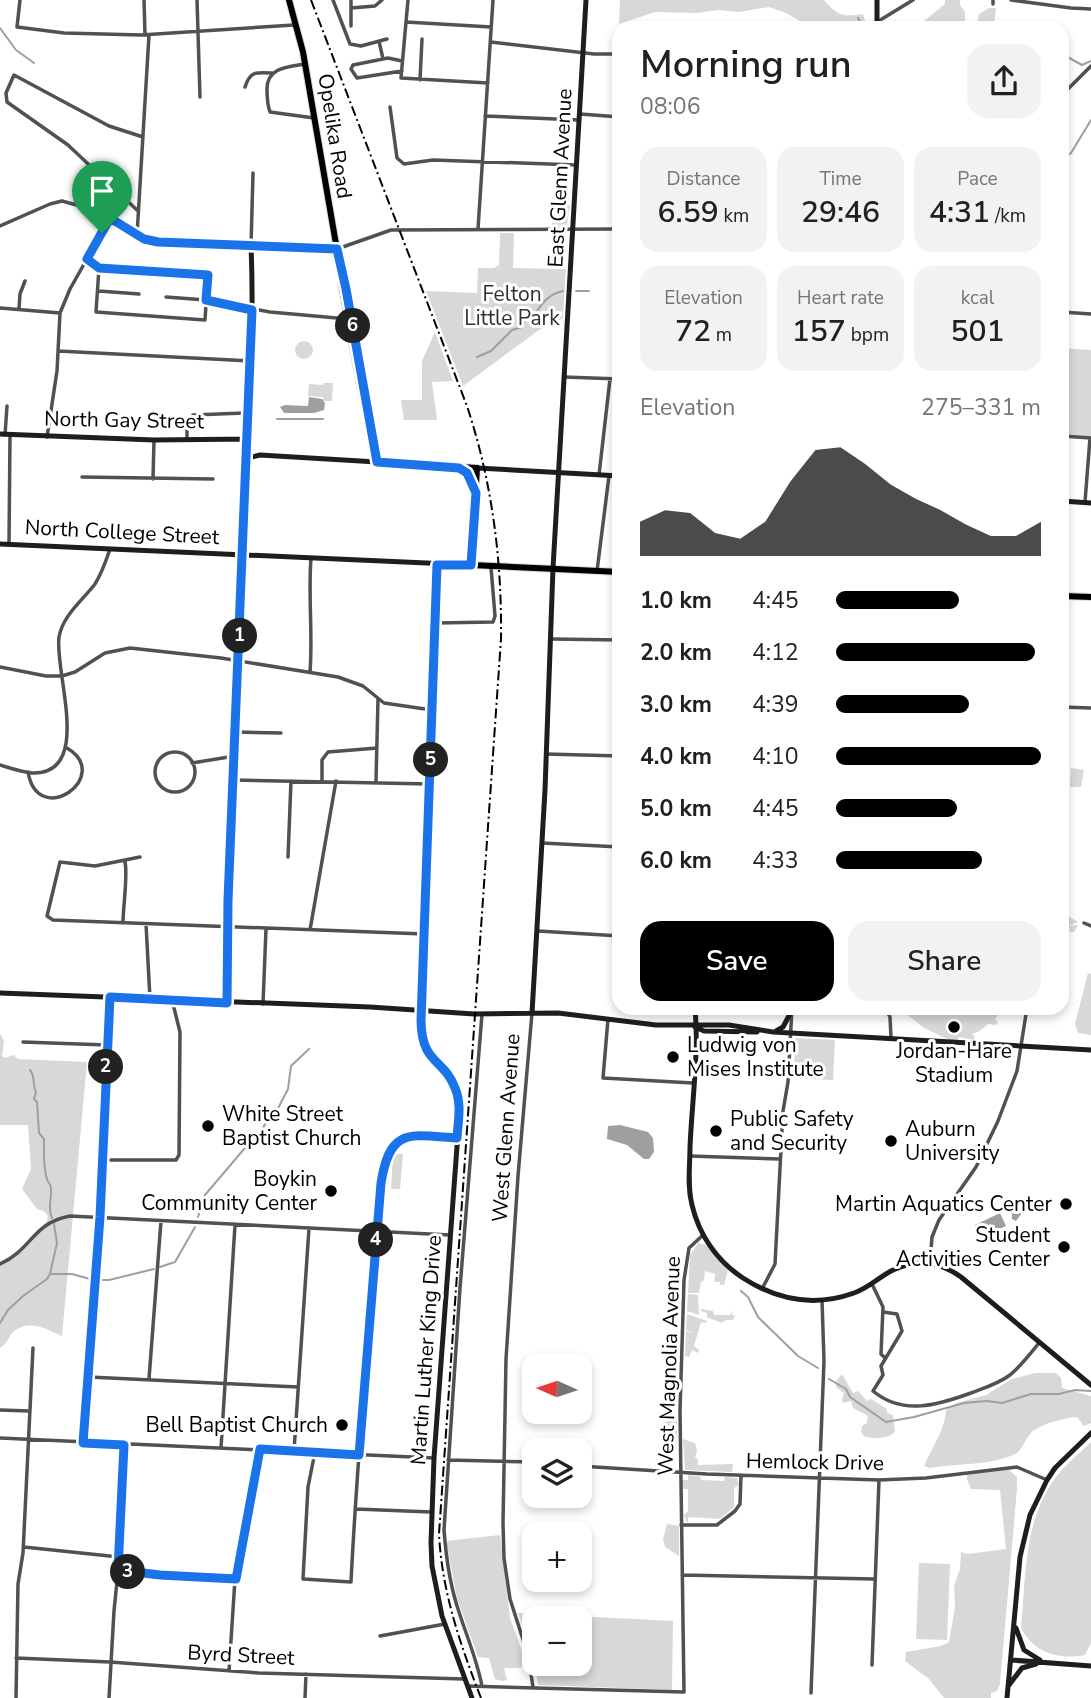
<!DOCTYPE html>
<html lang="en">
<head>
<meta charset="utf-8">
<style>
  body { margin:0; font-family:"Nunito Sans",sans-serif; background:#f2f2f2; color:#202124; height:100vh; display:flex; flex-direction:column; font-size:26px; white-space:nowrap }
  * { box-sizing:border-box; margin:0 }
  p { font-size:23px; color:#757577 }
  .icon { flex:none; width:38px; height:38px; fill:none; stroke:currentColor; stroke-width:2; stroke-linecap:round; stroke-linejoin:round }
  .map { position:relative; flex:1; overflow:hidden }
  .drawer { position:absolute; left:612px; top:21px; width:457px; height:994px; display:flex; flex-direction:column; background:#fff; border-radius:21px; box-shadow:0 4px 10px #0003 }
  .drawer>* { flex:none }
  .needle { width:46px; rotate:273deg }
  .fabs { position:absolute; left:522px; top:1354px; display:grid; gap:14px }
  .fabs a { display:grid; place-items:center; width:70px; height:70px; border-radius:14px; background:#fff; box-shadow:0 4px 10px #0003; font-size:35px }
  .pin { position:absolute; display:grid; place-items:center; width:60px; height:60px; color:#fff; margin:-72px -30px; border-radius:50% 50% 50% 0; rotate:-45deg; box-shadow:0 0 7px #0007 }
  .pin .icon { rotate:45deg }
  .km { position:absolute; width:35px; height:35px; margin:-18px; border-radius:50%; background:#222; color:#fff; font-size:19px; line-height:35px; text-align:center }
  .round { display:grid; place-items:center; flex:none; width:74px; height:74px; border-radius:21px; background:#f2f2f2 }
  .summary { display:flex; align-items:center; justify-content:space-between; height:119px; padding:0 28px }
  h1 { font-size:38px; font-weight:600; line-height:52px }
  .metrics { display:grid; grid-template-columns:repeat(3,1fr); gap:10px; height:119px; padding:7px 28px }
  .metrics div { display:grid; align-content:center; border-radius:18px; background:#f2f2f2; text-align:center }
  .metrics b { font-size:30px; font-weight:600 }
  .metrics small { font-size:19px; font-weight:400 }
  .metrics p { font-size:19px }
  .chart { height:196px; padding:14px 28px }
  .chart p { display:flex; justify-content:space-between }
  .chart svg { width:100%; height:126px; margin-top:7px; fill:#000; opacity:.7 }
  .cta { display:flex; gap:14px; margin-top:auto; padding:14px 28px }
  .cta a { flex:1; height:80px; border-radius:21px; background:#000; color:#fff; font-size:28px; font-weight:600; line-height:80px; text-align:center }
  .cta a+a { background:#f2f2f2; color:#202124 }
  ul { padding:0 28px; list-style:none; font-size:23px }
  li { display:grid; grid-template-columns:112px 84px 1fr; align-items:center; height:52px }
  li i { height:18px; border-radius:9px; background:#000 }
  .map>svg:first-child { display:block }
</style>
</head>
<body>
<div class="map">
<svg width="1091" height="1698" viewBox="0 0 1091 1698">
  <rect width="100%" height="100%" fill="#fff"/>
  <path fill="#d8d8d8" d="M620,0H824C838,16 842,17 863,14L867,28H812L786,13L769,7L739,12L718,10L697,13L655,12L619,24Z
    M945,0H960V5L965,12V28H912L919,25L945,4Z
    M989,8H996L994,26L1009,28H974L977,24L979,14Z
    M553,205H570L567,225L552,226Z
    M500,233H514L513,268L566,269L563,318L539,330L463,386L426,291L477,293L478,268H494L499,265Z
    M435,332L453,381L432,382L437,420H404L401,400H422V361Z
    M295 350a9 9 0 1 1 18 0a9 9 0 1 1-18 0Z
    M1062,348L1091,350V438L1062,436Z
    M324,383H333L332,401H323V397L308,396L309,384L323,385Z
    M1071,768L1084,770L1081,787H1070Z
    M1062,912L1078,922L1068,926L1078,925L1074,932H1069L1070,928H1066L1067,926H1062Z
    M1088,973L1091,974V1035L1078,1033L1075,1024Z
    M899,1008H1002L995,1019L998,1022L996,1025L988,1024L980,1031L972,1034L975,1037L973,1040L959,1037L956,1043L924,1028Z
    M0,1034L4,1041L2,1055L4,1058L14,1055L18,1059L87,1062L62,1336C47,1329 30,1319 14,1331C8,1337 8,1343 0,1348V1264L9,1260L46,1223L48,1216L44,1211L37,1209L22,1189L31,1169L28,1125H0Z
    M795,1038L835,1040L833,1080L794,1078Z
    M393,1154H403L400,1189H391Z
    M699,1242L700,1244H705L728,1270L724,1285H720V1282H714L715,1274L705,1271L704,1280L701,1282L699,1293H688L690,1255Z
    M688,1294L698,1295L699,1315L687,1311Z
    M701,1309L713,1311L714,1315H730L732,1310V1315L735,1316L733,1320H726L722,1323L707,1317V1313L701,1311Z
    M687,1314L707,1321L706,1323L701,1322L694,1346L699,1350L698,1353L692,1350L689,1357L685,1356L686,1331L695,1333L686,1330Z
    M1035,1373H1056L1061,1378L1062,1388L1091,1396V1423L1084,1426L1077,1417C1064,1418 1040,1424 1031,1433C1025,1439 1022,1451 1015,1454C992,1466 955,1463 930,1468L924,1466C932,1447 945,1430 946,1410L957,1403L986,1395L1012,1379Z
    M842,1374L853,1393L858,1391L867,1401L871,1399L887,1409V1413L893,1415L895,1432C886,1440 876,1438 865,1437L861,1432L862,1426L867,1423L868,1416L853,1408L851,1401L843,1403L842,1400L844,1393L836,1387L837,1380Z
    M674,1417L677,1419V1434H664V1423Z
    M664,1435H677L676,1451L665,1450Z
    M683,1439L695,1443L697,1451L695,1457L698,1459V1465L733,1464L732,1472L685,1470Z
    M1091,1442V1643L1085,1655C1058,1660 1034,1653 1021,1628C1026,1577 1023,1521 1056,1477C1066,1464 1080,1453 1091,1442Z
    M1007,1468L1017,1477V1489L1000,1684L997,1691L991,1693V1698H944L929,1679L905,1661L906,1652L941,1646L949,1642L955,1606L954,1586L960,1569L961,1552L968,1554L1006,1549L1000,1490L971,1489L967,1479V1473Z
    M688,1475L699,1476L702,1480L724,1481L725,1477L737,1478L739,1485L734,1488V1507L720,1519L688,1517V1522L686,1521L684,1515L688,1511V1489H683V1480H688Z
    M667,1524L679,1526V1556L665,1547L663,1539Z
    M500,1535L510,1618L526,1662L521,1668H504L507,1680L502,1681L495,1679L489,1658L478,1657L457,1598L446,1541Z
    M919,1563L950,1564L947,1640L916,1639Z
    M518,1613L673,1621L672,1690L538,1685L535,1664H579V1619H534V1657Z"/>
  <path fill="#9f9f9f" d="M309,397L322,399L325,403L324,410L314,413H284L280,407L285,405L308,406Z
    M620,1125L648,1132L653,1138L654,1152L649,1159H644L627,1145L607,1139L608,1126Z
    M1010,1201L1013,1203L1020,1202L1025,1206V1209L1016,1221L1012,1219V1211L1008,1206Z
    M1000,1213L1006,1226L981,1238L975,1225Z"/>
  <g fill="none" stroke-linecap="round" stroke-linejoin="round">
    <path stroke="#9f9f9f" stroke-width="2" d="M858,18L863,28
      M0,28L16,50L34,63
      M1062,54L1082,65L1091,61
      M1062,159L1071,153L1091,120
      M576,291H589
      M477,357L491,351L512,330L522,327C526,321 524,315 534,315C542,304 548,294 563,291
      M277,419H323
      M30,1070C36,1077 32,1085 36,1092L34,1099L37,1102L39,1133L44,1139C44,1151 43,1168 47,1179C50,1188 50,1180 51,1189C52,1200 47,1207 52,1218
      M198,1217L205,1195L250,1142L260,1134L265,1124L274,1116L288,1089L291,1066L309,1049
      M160,1267L175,1262L195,1227
      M50,1274L57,1243L54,1224
      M102,1280H109L154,1269
      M741,1291L748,1297L758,1317L798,1356L818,1368
      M0,1323L8,1310L23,1296L47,1279L50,1274H72L90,1279
      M829,1379L846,1389L850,1397L886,1422L914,1417L964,1403L987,1401L1002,1403L1031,1394H1059L1075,1390L1091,1391"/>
    <defs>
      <path id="primary" d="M289,0L303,52L342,279L345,282L368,412
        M342,279L341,283L362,397L377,462L477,468L471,565L620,572
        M460,469L470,477L474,488
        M1062,596L1091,597"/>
    </defs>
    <use href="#primary" stroke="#dbdbdb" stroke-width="8"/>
    <path stroke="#515151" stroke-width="3.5" d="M20,0L17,27L64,33L141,35L294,25
      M144,0L145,35
      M197,0L200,97
      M333,0L350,44L361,46L387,39
      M351,0V26
      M408,0L406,22L491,27
      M1011,0L1071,8L1091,9
      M993,4V0
      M351,8L375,6L382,0
      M406,22L401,78L488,83
      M877,22L913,0
      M379,41L383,59
      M491,42L594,54H620
      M305,64C288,67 267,67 267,89C267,97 267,104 270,112L314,118
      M402,71L357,78L351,69L353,65L388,58L402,61
      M420,80L422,39
      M245,87C250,71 256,72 272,73
      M1062,95L1091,66
      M390,107L397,158L404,164L433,160L576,165
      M580,114L620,117
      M485,116L579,120
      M138,211L68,145L7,102L6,93L14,75L109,126L143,137
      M0,226L50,204L62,201L84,207L110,218L144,239L158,241L337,249L391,230L620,229
      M478,229L493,0
      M137,235L149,35
      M251,246L253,173
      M87,259L99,268
      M99,268L208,275L205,320L96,312Z
      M99,291L139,294
      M166,297L206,300L270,312L348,319
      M0,308L60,313
      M19,309L20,294L25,281
      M1062,312L1091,314
      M58,351L251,361
      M564,377L620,379
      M5,435L7,406
      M1062,436L1091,438
      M47,437L57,371L60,313L70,289L110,218
      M187,440V422L193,415L244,413
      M599,475L610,379
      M82,477L213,479
      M153,479L154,440
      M1085,502L1090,438
      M9,544L10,435
      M597,571L609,476
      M435,623L493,622L495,616L491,567
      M552,639L620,640
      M0,667L46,676H62L75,672L105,653L130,648L221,658L338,677L363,686L384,703L432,710
      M310,672C313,634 308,596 311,558
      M1062,707L1091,708
      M236,732L281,733
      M155 772a20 20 0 1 1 40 0a20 20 0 1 1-40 0Z
      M546,754L620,756
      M192,763L235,756
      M0,765C10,768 21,772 32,773C94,775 54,672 59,637C63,615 82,601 95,584C102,573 106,561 110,549
      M28,772C38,830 114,776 67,748
      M234,780L430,784
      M322,781V760L328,752L377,748
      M376,781L378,699
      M542,843L620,847
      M140,857L95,866L60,862L47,916L53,920L424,934
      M288,857L291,781
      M123,923C123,907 128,875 125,862
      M1084,923L1091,926
      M146,924L150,999
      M310,930L336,781
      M538,931L620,936
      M614,935L620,859
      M263,1004L266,929
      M885,1008L890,1017L891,1038
      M532,1013L518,1176L506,1359L503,1523L504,1558L510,1599L528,1655L533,1687
      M482,1014L460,1288L444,1530C446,1557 450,1586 459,1612C467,1637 477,1660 482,1686
      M608,1019L603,1078L693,1083
      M23,1042L107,1045
      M690,1156L780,1159
      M103,1160H176L179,1155L180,1032L172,1000
      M930,1263L932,1237L939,1220L976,1167L998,1121L1017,1071L1027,1008
      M0,1264C33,1249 32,1223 70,1216L450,1235
      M872,1284L883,1307L881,1354L885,1358
      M762,1289L775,1264L783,1111L788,1082L792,1008
      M883,1312L897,1314L902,1331L881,1366L883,1375L873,1391C903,1416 938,1405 971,1393C984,1388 998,1384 1010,1375C1021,1366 1030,1354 1039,1343
      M89,1377L298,1387
      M149,1379L161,1221
      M0,1410L29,1411
      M0,1438L434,1458
      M83,1443L100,1217L110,998
      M221,1448L235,1225
      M294,1451L309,1228
      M315,1452L308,1487L303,1579L351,1582C356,1482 364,1383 372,1284C375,1257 376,1165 391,1147C407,1130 436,1137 457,1138
      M448,1460L534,1462
      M579,1466L707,1474L879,1480L926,1478L1017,1467L1047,1480
      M356,1509L431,1512
      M681,1525H717L735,1511L740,1504L741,1476
      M24,1547L119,1557
      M118,1570L160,1575L235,1579
      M682,1575L875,1579
      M380,1636L445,1624
      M16,1658L110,1662L259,1673L464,1679
      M872,1665L879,1480
      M229,1671L235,1579L260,1449
      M467,1686L684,1692L680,1411L684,1280L689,1248L703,1235
      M811,1693L824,1361L822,1300
      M16,1698L18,1584L23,1553L33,1348
      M109,1698L114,1611L121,1542L124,1445
      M305,1698L306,1674"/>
    <path stroke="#1e1e1e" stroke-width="5" d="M877,28V0
      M0,434L154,440L248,439
      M248,458L260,455L377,462
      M477,468L620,476
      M1062,501L1091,503
      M0,544L471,565
      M437,564L422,1032C426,1066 454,1069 460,1106L434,1458L431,1543L432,1566L442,1616L472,1698
      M0,993L370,1007L474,1014L558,1013L656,1025H729L773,1032L1091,1050
      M227,1003C231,841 238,678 244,516C247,426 255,336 251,246
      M695,1008C699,1053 692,1101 690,1147C690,1166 687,1186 692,1205C699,1235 717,1261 743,1278C777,1300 815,1307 854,1293C868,1288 878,1278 891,1271C915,1259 939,1261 961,1277L1091,1385
      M532,1013L545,790L553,568L586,0
      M695,1027L704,1031L757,1032
      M776,1031L783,1027L791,1012
      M1016,1628L1024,1650L1040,1660
      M1011,1660L1091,1666
      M1009,1685L1022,1668L1036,1664
      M1007,1698L1020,1557L1030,1515L1047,1480L1055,1468L1091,1433"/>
    <use href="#primary" stroke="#000" stroke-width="6"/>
    <path stroke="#000" stroke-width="2" stroke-dasharray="10 3.5 2 3.5" stroke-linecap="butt" d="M311,0L467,406C492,482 502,559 501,639L439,1534C442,1592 460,1644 481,1698"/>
  </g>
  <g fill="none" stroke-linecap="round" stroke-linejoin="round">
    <defs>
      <path id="route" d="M110,218L144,239L158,242L337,249L346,289L377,462L459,468L467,473L476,493L471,565H437L421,1021C422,1065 443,1057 455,1088C462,1104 458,1121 457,1138C409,1135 390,1127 381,1183L359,1455L260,1449L236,1579L160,1575L118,1570L124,1445L83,1443L100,1217L110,997L227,1003L228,900L252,310L206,300L208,275L99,268L87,259Z"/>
    </defs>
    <use href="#route" stroke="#fff" stroke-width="14"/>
    <use href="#route" stroke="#1a73e8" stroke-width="9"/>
  </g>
  <g fill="#000" stroke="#fff" stroke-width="2.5">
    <circle cx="954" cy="1027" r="7"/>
    <circle cx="673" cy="1057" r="7"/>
    <circle cx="208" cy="1126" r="7"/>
    <circle cx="716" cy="1131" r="7"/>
    <circle cx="891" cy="1141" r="7"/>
    <circle cx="331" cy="1191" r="7"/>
    <circle cx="1066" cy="1204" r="7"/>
    <circle cx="1064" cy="1247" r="7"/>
    <circle cx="342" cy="1425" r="7"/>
  </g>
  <g text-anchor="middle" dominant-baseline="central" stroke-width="6" stroke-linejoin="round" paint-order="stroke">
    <g font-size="21" fill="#000" stroke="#fff">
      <text transform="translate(335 136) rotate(81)">Opelika Road</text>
      <text transform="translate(560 178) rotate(-87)">East Glenn Avenue</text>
      <text transform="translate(124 420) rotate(1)">North Gay Street</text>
      <text transform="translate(122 532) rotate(3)">North College Street</text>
      <text transform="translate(506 1128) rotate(-86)">West Glenn Avenue</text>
      <text transform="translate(426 1350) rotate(-86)">Martin Luther King Drive</text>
      <text transform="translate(669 1366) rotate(-88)">West Magnolia Avenue</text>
      <text transform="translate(815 1462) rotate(1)">Hemlock Drive</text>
      <text transform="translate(241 1655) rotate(3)">Byrd Street</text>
    </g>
    <g font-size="21" fill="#2f2f2f" stroke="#fff">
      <text x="512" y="294">Felton<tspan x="512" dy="24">Little Park</tspan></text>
    </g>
    <g font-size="21" fill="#000" stroke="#fff" text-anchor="start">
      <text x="687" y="1045">Ludwig von<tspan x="687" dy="24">Mises Institute</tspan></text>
      <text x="954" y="1051" text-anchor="middle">Jordan-Hare<tspan x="954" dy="24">Stadium</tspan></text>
      <text x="222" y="1114">White Street<tspan x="222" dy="24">Baptist Church</tspan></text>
      <text x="730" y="1119">Public Safety<tspan x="730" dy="24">and Security</tspan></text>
      <text x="905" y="1129">Auburn<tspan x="905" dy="24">University</tspan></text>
      <text x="317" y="1179" text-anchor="end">Boykin<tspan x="317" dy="24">Community Center</tspan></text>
      <text x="1052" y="1204" text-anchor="end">Martin Aquatics Center</text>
      <text x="1050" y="1235" text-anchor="end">Student<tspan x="1050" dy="24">Activities Center</tspan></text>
      <text x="328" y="1425" text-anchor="end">Bell Baptist Church</text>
    </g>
  </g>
</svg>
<div class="fabs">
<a><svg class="needle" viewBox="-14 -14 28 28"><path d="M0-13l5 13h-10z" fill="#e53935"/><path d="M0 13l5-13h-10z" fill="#757577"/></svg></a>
<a><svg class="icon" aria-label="layers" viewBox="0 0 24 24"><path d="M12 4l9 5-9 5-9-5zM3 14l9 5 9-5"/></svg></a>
<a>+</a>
<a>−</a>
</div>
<div class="pin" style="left:102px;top:233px;background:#1e9e55"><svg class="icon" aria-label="arrive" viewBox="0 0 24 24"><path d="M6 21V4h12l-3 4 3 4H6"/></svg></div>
<b class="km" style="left:240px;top:636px">1</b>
<b class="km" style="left:106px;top:1067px">2</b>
<b class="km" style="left:128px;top:1572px">3</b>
<b class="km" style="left:376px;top:1240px">4</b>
<b class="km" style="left:431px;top:760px">5</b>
<b class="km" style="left:353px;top:326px">6</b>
<section class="drawer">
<div class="summary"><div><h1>Morning run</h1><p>08:06</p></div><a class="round"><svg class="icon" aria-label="share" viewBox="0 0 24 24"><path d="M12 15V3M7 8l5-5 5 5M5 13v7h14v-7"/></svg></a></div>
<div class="metrics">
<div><p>Distance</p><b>6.59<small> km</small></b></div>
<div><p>Time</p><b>29:46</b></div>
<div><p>Pace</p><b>4:31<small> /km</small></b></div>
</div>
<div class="metrics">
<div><p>Elevation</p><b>72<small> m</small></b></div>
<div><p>Heart rate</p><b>157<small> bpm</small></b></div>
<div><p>kcal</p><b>501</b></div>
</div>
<div class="chart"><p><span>Elevation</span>275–331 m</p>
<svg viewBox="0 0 160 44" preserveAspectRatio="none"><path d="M0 44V32L10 28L20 29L30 36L40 38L50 32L60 18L70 7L80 6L90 12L100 19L110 24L120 28L130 33L140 37L150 37L160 32V44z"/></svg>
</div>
<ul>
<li><b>1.0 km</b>4:45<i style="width:60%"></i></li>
<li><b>2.0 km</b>4:12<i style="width:97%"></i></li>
<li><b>3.0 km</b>4:39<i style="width:65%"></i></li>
<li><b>4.0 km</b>4:10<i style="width:100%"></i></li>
<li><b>5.0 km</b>4:45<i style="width:59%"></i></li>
<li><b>6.0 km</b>4:33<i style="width:71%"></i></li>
</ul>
<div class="cta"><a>Save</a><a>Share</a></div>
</section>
</div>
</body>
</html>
